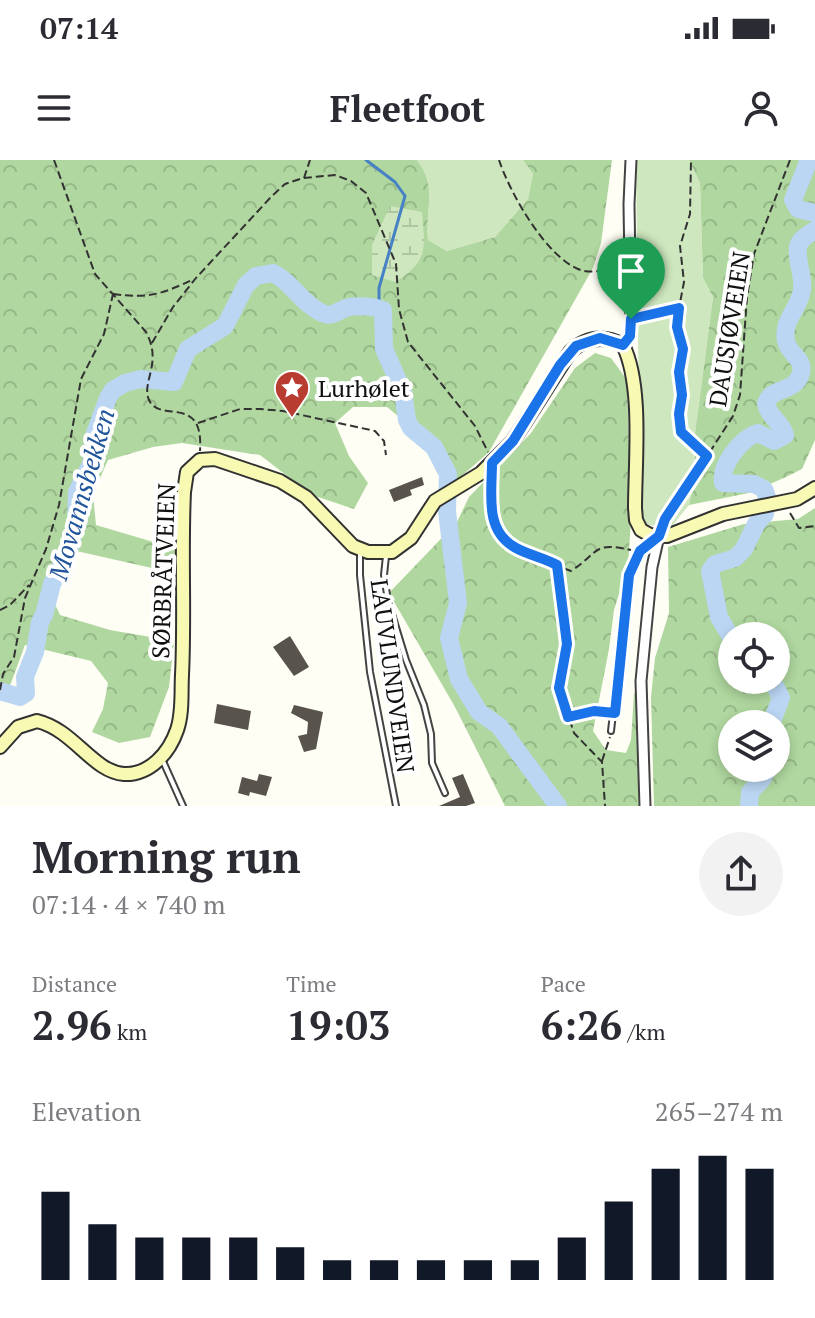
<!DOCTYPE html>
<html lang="en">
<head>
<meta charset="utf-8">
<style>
  body { margin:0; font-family:"PT Serif",serif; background:#f2f2f3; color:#2b2b33; height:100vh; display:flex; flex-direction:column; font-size:30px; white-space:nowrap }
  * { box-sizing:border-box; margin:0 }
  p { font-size:26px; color:#7c7c81 }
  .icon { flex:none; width:44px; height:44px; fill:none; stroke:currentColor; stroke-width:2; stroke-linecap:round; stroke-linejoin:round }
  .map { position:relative; height:646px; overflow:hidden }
  .side { display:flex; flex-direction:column; background:#fff; flex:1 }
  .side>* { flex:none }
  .buttons { position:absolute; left:718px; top:462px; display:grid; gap:16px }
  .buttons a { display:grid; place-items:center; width:72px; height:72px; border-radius:50%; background:#fff; box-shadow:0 4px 12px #0003; font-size:40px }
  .pin { position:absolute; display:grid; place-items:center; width:68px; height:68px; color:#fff; margin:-82px -34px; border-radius:50% 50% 50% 0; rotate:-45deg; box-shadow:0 0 8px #0007 }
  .pin .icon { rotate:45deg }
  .round { display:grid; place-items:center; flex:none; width:84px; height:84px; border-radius:42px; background:#f2f2f3 }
  .summary { display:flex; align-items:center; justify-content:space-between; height:136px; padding:0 32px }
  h1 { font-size:44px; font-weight:800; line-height:60px }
  .figures { display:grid; grid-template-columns:repeat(3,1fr); gap:12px; height:136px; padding:8px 32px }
  .figures div { display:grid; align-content:center }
  .figures b { font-size:40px; font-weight:800 }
  .figures small { font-size:22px; font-weight:400 }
  .figures p { font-size:22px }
  .chart { height:224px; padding:16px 32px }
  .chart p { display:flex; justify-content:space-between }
  .chart svg { width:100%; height:144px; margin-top:8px; stroke:#111827; stroke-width:6 }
  .status { display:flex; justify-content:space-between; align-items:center; height:56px; padding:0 40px; background:#fff; direction:ltr }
  .status svg { height:22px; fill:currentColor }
  header { display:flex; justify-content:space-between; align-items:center; height:104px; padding:0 32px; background:#fff; font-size:36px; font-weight:800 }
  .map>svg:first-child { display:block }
</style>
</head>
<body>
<div class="status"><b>07:14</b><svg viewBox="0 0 49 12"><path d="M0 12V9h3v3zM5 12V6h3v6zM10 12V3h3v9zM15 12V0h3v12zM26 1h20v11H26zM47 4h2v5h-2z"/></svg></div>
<header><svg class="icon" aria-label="menu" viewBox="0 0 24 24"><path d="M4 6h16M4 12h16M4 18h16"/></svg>Fleetfoot<svg class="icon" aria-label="person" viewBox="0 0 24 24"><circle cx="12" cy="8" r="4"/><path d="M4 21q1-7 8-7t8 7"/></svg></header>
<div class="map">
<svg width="815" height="646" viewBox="0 0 815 646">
  <defs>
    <pattern id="forest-crowns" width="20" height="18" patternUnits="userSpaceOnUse" patternTransform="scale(2)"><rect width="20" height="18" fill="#b0d79f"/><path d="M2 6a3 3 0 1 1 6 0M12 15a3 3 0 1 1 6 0" fill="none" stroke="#96b888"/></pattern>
    <pattern id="wetland-marsh" width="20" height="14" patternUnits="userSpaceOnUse" patternTransform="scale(2)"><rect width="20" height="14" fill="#cee7be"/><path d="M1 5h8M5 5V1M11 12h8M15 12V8" fill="none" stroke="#b0c5a2"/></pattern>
  </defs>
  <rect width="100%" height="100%" fill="#fefef4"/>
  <path fill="#cee7be" d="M417,0H523L533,14L528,39L495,77L447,91L428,80C425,48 438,26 417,0Z
    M636,0H689L700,23L703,118L713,137L695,274V316L689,345L669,370L646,364L640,354Z"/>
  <path fill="url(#forest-crowns)" fill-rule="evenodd" d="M0,0H417C438,27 425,47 428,80L447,91L495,77L528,39L533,14L523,0H612L601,83L593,108L489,292L456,321L437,313L426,279L387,247H353L335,263L349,296L368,323L354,349L312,335L260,295L182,283L153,287L108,300L93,334L96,365L177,389L174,413L63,388L54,442L60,455L110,470L174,481L169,527L150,577L119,583L92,572L103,549L108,523L91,501L25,485L8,531H0Z
    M689,0H815V280L802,309L786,317L749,333L689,345L695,316V274L713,137L703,118L700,23Z
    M595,193L611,198L627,220L631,359L628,406L614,450L609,489L593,571L606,590L626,593L631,580L634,533L640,536L642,646H505L455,547L389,433L457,362L469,337L531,273L575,208Z
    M815,348V646H654L651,537L655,498L669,453L668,387L744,364L798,359ZM776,476V520H732V476ZM776,564V608H732V564Z"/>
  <path fill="url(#wetland-marsh)" d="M390,46L422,52C425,89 429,101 395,122L372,115V85Z"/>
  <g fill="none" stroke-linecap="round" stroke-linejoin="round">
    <path stroke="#4781c5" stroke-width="3" d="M366,0L395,22L405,36L379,128V148"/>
    <path stroke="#bbd6f3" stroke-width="18" d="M809,0L793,40L798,49L815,53
      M732,479L719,457L710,411L715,404L735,398L744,389L756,364L765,354L767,337L764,329L754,324L723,323C720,305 741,278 758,273L774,281L785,275C783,263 768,257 766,243C772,226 796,233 801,213C805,198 788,194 786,181C782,159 799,150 802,130C804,116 796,101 798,87C800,78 808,75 815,70
      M0,531L20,537L26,533L25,517L35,492L40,462L44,455L52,424L69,390L76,365L77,332L92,302L94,276L108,238L113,230L125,223L141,219L174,222L188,189L225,166L246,125L256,116L273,113C292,122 302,144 322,153C332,158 337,151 346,148C355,145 374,146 383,150L384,189L403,232L407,260L411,268L434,287L448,314L447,351L458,443L449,478L459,519L479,552L499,566L558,646
      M771,564L781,538L772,520
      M749,646L750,632L761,621L768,608"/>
  </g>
  <path fill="#58534d" d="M422,317L424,325L410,330L412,335L394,342L389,330Z
    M290,476L309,507L294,516L273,487Z
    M217,544L251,551L248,570L214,563Z
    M294,545L323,552L316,589L304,592L298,576L307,574L308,562L291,553Z
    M259,614L272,617L266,636L250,632L249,636L238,633L242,617L257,621Z
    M463,614L475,643L466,646H439L460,637L452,618Z"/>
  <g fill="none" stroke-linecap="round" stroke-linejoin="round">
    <defs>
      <path id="lane" d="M360,393V415L370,512L396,646
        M386,396L384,415L388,441L406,500L424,545L431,574L432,603L445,633
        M611,571L629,415L638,394L655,380
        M162,599L183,646"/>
      <path id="street" d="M623,185L631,171L629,44L631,0
        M645,646L641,521L652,407L659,376"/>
      <path id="secondary" d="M0,587L18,567L37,561C74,570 93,612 124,614C150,615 169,593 177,570C183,553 181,533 182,515C185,454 181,393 184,332L187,312L200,300L215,299L280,321L306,337L353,386L368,392H392L411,378L435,341L481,313L513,281L570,192C586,177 604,175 623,185C643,225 635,302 635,348L636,360L641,370L650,375L667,376L723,354L797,339L815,328"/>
    </defs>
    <use href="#lane" stroke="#434343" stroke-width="8"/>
    <use href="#street" stroke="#434343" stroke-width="13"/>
    <use href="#secondary" stroke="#323232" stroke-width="16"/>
    <path stroke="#323232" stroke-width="2" stroke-dasharray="8 4" stroke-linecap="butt" d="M54,0L95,114L146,172C163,203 141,222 149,240C160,264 204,233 200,291
      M499,0C510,33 545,95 578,109C592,115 607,109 621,107
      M304,18L310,0
      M113,134C149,139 162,134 194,119
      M679,149L677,167L683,189L679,212L681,272L707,296
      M640,158L679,148L684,122L680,86L690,54L691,0
      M152,183L173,147L196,118L271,37L285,24L303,18L335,15L351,21L366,33L396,104L399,149L408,182L475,266L488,292
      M198,263L240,249H260L283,251L375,271L384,281L386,295
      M492,318C492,333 488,354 495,368C503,386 552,404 571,411C599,393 592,381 631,390
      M790,353L799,368L815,366
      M664,363L733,256L740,235L747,137L754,94L790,0
      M557,407L567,484L559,528L574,573L602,602L605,646
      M0,450L10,445L29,425
      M0,530L3,514L14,497L25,438L46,389L59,345L81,219L104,174L113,134
      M569,557L584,553L606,552
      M602,601L610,577"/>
    <use href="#lane" stroke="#fff" stroke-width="4"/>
    <use href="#street" stroke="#fff" stroke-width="9"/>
    <use href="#secondary" stroke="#f8fab3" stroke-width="12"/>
  </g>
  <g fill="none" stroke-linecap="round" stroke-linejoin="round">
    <defs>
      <path id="route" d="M679,148L677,167L683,189L679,212L682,235L679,254L681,272L707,296L665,359L659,376L640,391L629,415L615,553L594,551L568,557L559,528L567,484L557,405C544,398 529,395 516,388C484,371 492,334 492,303L513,281L560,205L576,186L600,178L623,185L630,176L631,159Z"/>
    </defs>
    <use href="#route" stroke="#fff" stroke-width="16"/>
    <use href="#route" stroke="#1a73e8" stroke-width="10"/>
  </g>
  <defs>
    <symbol id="sight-pin" viewBox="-11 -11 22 30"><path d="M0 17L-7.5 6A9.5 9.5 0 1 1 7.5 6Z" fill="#b83c30" stroke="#fff"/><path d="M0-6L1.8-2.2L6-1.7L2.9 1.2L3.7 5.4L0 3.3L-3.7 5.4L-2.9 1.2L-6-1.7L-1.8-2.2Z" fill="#fff"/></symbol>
  </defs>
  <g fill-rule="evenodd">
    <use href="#sight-pin" x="272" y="208" width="40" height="54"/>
  </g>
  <g text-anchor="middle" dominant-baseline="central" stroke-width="8" stroke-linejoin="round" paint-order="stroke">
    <g font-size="24" fill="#101010" stroke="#fff">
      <text transform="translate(729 169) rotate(-81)">DAUSJØVEIEN</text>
      <text transform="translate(163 411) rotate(-88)">SØRBRÅTVEIEN</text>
      <text transform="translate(393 516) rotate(82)">LAUVLUNDVEIEN</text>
    </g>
    <g font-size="24" fill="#101010" stroke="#fff" text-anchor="start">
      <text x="318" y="228">Lurhølet</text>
    </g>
    <g font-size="26" font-style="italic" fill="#20549b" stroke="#fff">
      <text transform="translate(81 334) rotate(-74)">Movannsbekken</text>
    </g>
  </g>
</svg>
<div class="buttons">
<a><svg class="icon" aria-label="locate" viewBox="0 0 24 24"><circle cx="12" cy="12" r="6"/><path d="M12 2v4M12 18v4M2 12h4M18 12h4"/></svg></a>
<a><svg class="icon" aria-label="layers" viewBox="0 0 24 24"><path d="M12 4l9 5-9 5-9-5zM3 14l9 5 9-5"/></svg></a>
</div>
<div class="pin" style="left:631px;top:159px;background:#1e9e55"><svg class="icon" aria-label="arrive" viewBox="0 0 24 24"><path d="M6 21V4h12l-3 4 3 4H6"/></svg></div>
</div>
<section class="side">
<div class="summary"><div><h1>Morning run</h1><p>07:14 · 4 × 740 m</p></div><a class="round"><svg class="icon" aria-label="share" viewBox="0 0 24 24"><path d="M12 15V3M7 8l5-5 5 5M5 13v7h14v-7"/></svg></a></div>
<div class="figures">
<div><p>Distance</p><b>2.96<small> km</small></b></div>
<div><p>Time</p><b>19:03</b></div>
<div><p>Pace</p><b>6:26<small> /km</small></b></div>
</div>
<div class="chart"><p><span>Elevation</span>265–274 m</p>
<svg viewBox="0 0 160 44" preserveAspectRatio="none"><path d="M5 44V17M15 44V27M25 44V31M35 44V31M45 44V31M55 44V34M65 44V38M75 44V38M85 44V38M95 44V38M105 44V38M115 44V31M125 44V20M135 44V10M145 44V6M155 44V10"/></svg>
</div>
</section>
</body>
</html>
